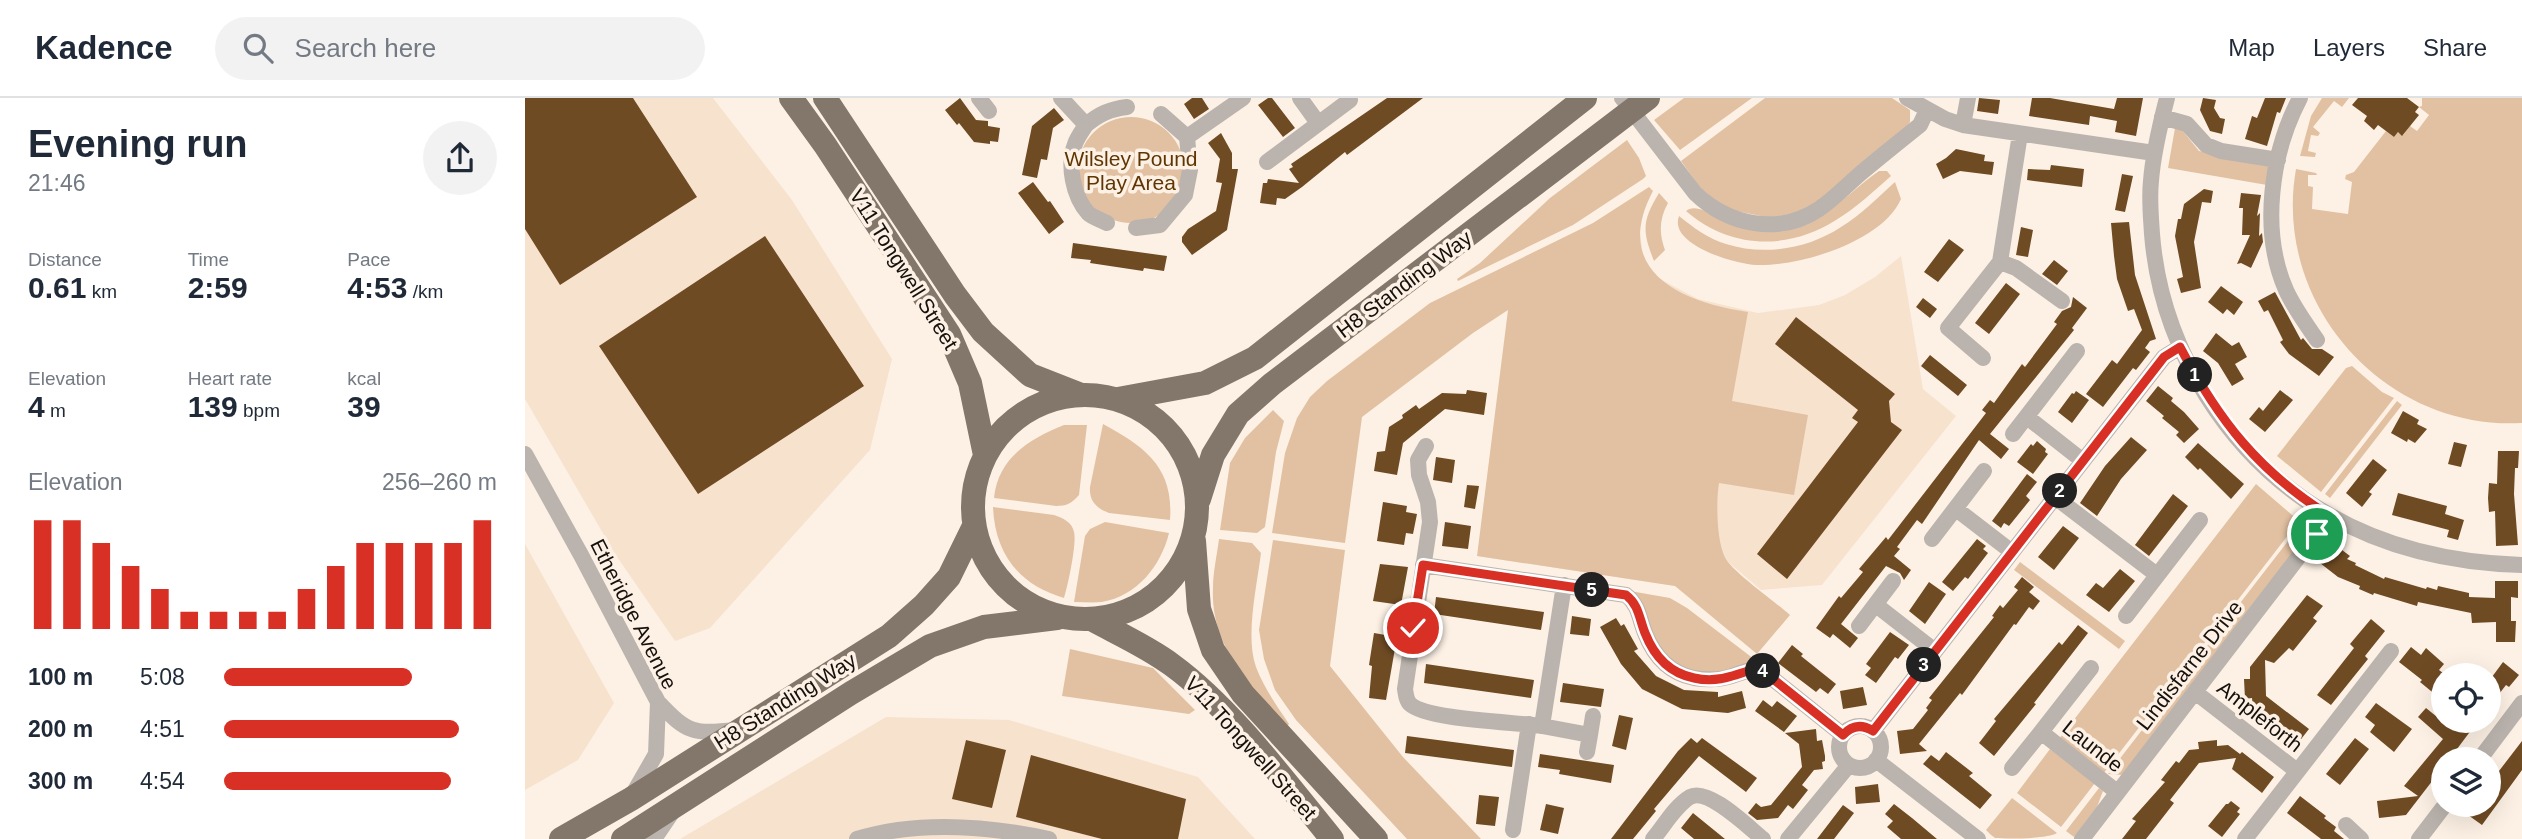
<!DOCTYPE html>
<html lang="en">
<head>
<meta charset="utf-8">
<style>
  body { margin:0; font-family:Helvetica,sans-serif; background:#f2f2f3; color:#1f2937; height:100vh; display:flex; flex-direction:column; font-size:26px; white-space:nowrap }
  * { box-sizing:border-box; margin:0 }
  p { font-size:23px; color:#747a83 }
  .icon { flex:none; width:38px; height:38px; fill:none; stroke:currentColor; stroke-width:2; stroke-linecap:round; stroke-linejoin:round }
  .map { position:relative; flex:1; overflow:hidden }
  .details { display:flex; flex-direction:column; background:#fff; width:525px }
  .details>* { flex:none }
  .buttons { position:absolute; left:1906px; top:565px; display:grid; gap:14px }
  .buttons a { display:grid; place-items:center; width:70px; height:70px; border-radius:50%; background:#fff; box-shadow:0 7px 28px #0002; font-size:35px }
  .pin { position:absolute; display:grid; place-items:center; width:60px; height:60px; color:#fff; margin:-30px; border:4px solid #fff; border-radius:50%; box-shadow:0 2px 7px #0007 }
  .km { position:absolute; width:35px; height:35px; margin:-18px; border-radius:50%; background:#222; color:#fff; font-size:19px; line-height:35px; text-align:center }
  .round { display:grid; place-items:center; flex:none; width:74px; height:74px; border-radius:37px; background:#f2f2f3 }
  .head { display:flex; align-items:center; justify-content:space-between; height:119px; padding:0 28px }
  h1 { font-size:38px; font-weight:600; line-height:52px }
  .stats { display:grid; grid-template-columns:repeat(3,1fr); gap:10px; height:119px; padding:7px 28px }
  .stats div { display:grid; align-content:center }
  .stats b { font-size:30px; font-weight:600 }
  .stats small { font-size:19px; font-weight:400 }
  .stats p { font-size:19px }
  .chart { height:196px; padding:14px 28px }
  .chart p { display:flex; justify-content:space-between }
  .chart svg { width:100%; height:126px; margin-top:7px; stroke:#d93025; stroke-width:6 }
  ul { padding:0 28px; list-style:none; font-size:23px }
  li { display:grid; grid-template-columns:112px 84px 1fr; align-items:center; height:52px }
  li i { height:18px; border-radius:9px; background:#d93025 }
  header { display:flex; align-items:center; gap:42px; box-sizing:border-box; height:98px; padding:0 35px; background:#fff; border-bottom:2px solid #e0e1e3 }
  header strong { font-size:33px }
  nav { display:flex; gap:38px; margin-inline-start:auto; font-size:24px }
  .search { width:490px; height:63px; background:#f2f2f3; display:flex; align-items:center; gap:18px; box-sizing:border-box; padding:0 24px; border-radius:38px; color:#747a83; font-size:26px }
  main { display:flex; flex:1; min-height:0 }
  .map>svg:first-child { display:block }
</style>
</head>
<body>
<header>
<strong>Kadence</strong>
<div class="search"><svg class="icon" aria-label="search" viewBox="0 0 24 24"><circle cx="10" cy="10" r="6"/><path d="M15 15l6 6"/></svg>Search here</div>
<nav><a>Map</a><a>Layers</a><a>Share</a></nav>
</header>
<main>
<section class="details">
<div class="head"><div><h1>Evening run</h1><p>21:46</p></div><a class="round"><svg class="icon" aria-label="share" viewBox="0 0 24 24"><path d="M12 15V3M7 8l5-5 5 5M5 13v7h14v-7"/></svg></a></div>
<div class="stats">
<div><p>Distance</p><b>0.61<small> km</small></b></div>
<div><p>Time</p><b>2:59</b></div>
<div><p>Pace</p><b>4:53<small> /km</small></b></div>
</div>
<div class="stats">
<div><p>Elevation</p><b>4<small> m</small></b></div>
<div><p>Heart rate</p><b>139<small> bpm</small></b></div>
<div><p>kcal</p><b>39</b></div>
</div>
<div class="chart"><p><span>Elevation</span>256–260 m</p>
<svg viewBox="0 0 160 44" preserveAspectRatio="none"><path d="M5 44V6M15 44V6M25 44V14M35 44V22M45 44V30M55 44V38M65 44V38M75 44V38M85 44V38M95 44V30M105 44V22M115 44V14M125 44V14M135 44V14M145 44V14M155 44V6"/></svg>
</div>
<ul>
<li><b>100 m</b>5:08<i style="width:69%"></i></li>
<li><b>200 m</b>4:51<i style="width:86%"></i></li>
<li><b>300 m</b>4:54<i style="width:83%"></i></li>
</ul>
</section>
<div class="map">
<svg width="1997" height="741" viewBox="0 0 1997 741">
  <rect width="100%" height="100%" fill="#fdf1e5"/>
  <path fill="#f7e2ce" d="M0,0H188L267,102L367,261L345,352L185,530L150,543L90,456L0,301Z
    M1114,127L1118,158L1123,168L1133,180L1173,201L1233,215L1294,207L1320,197L1350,179L1376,158L1398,291L1431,318L1297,487L1236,492L1202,463L1169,502L1150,488L952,458Z
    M0,446L89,605L53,662L0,692Z
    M361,619L484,622L673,679L730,741H155Z"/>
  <path fill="#e2c1a2" d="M1159,0H1227L1155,52L1129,22Z
    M1240,0H1367L1385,12V24L1379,33L1286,111L1246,120L1206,112L1189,102L1174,88L1156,63Z
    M1797,0H1824L1817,9L1809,3L1788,29L1795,35L1793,38L1786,37L1783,53L1791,55L1790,59L1775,58L1786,18Z
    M1897,0H1997V325C1860,333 1747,206 1771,71L1791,75L1792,77H1783V88L1788,89L1787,111L1823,116L1827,84L1820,81L1821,77L1829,74L1861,33L1869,39L1873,34L1878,37L1885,28L1892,33L1904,17L1894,9L1897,8Z
    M553 72a53 53 0 1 1 106 0a53 53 0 1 1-106 0Z
    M1650,30L1657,32L1674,53L1740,65L1745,68L1742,87L1643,70Z
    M1102,42L1114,60L1121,78L1118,81L1048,127L933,183L932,181L955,165L1025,100Z
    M1354,73H1362L1366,78C1349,93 1331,110 1311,122C1262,153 1205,151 1161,113C1174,102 1198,127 1215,128C1225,129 1295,118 1302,113C1320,102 1336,85 1354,73Z
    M1370,84L1376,101C1358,143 1275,169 1231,167C1210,166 1143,147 1154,118C1168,129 1183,141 1201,146C1239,158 1283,151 1316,129C1336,117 1353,99 1370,84Z
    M1124,89L1128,93C1086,172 1154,204 1223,214L1207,303L1283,317L1269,397L1194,385C1191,403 1191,449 1203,464C1216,480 1248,502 1265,517L1232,556L1150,488L952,458L983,212L948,235L837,319L820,445L747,435L760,355L772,320L785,299L802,283L905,205L1068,125Z
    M1134,95L1143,105C1134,121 1134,136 1140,152L1129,163C1117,133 1117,123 1134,95Z
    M1827,268L1857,294L1869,300L1796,394L1752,358L1821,270Z
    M1872,303L1877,307L1805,400L1800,396Z
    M748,312L759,323L751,354L740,429L732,435L695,432L705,365L720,340Z
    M578,326C620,349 649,369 645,422L584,415C571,410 564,403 565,389Z
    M539,327H562L554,397C547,405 542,408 531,408L469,400C473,360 504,341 539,327Z
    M1731,386L1774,423L1578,676L1534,641Z
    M468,409L529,417C538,420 547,424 549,434C552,445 543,487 539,500C494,487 470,456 468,409Z
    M580,424L644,435C636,468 612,498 577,504C568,505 558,504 549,504L560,438L565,431Z
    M1777,425L1787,432L1598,677L1583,676Z
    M694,441L727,445L736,455C732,488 720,538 731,569C739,590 752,608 764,626L761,629C726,589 685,548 688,490C688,474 692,457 694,441Z
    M748,442L820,452L805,568L878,659L956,741H882L771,622L750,592L739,561L734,532Z
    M1495,464L1600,543L1594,551L1489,472Z
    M1105,493L1145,500L1162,510L1229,561C1220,566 1210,573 1200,575C1174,578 1143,568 1129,544C1118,524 1128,509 1105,493Z
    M545,551L628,570L670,612L664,616L537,598Z
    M1525,651L1570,685L1536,729L1492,695Z
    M1574,690L1578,693L1572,709L1549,739L1541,733Z
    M1487,700L1532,735C1523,741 1481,741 1470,740C1467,738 1464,735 1461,732Z"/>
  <path fill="#6f4b24" d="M0,0H108L172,99L35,187L0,131Z
    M435,0L451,22L463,23V28L475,30L473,44L465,43V46L449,44L434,25L432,27L420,12Z
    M667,0H677L684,11L669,21L659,6Z
    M743,0H747L770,30L758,39L733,7Z
    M862,0H898L822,57L820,54L777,89L760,101L752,100L751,107L735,105L738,85H742L743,81L774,85L764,71L768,69L766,66Z
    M1454,0L1475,2L1473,16L1452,13Z
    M1507,0H1525L1589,11L1592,0H1618L1611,38L1590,34L1592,23L1565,18L1564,27L1504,18Z
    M1678,0L1691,2L1689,10L1695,20L1700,21L1697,36L1685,33L1675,12Z
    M1740,0H1761L1755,15L1752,14L1742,48L1720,41L1727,18L1732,20Z
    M1833,0H1882L1894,9L1890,14L1894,17L1877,38L1873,34L1869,39L1853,27L1849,32L1839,23L1842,18L1827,7Z
    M529,10L539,22L528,30L522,62L516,61L512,80L497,77L507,28Z
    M696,35L707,55V71H713L702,132L667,157L657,144V139L663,131L691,113L697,85L691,84L695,61L683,45Z
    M1431,51L1460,57L1459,63L1469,64L1467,77L1435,73L1418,81L1411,66L1421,60Z
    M1526,67L1559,71L1557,89L1502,82L1503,71L1525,72Z
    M1597,76L1608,78L1600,114L1590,112Z
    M508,84L523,104L525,103L539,124L524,136L493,95Z
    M1679,91L1688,93L1686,105L1677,104L1669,144L1676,190L1656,195L1652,181L1658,179L1650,138L1653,121H1656L1659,106Z
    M1716,95L1736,97L1732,118L1735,115L1734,138L1737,135L1738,144L1726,170L1716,165L1712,166L1725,137H1717L1718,110H1714Z
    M1604,124L1610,177L1631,241L1625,243L1620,250L1625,254L1611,272L1608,270L1578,309L1561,296L1587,262L1592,266L1617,232L1609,211L1603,213L1592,181L1589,158L1586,125Z
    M1496,129L1508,132L1503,159L1491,157Z
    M240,138L339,288L173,396L74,248Z
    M1424,141L1439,152L1413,184L1399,174Z
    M548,145L642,158L639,173L619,170L618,173L565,165L566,162L546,160Z
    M1529,162L1543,173L1532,187L1517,176Z
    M1481,185L1495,196L1464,236L1450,225Z
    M1696,188L1718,204L1709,217L1702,211L1698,216L1683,204Z
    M1750,194L1776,242L1778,240L1787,251H1797L1809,259L1794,278L1764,256L1755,244L1758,242L1743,212L1739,214L1733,203Z
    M1548,199L1562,210L1547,230L1549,232L1465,336L1484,351L1476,361L1454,342L1397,426L1392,422L1372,449L1375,451L1369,458L1386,472L1379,482L1375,475L1361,468L1316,526L1333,540L1325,550L1308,536L1305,540L1291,530L1314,498L1316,500L1338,474L1334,471L1361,439L1363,442L1461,315L1457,312L1465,302L1469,305L1497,266L1500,269L1532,226L1529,224L1537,213L1546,209Z
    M1398,200L1412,211L1405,220L1391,209Z
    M1271,219L1370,296L1364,303L1366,324L1377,332L1262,481L1232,456L1333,324L1327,320L1333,312L1250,246Z
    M1691,235L1707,248L1714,244L1722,259L1710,266L1719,281L1707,288L1693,265L1678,253Z
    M1405,257L1442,287L1433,298L1396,268Z
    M1633,288L1648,300L1646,303L1659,314L1674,331L1659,345L1651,337L1654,334L1637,320L1639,318L1621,303Z
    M942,292L962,295L959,317L920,311L878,345L872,377L849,373L852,354L860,353L864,329L878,320L877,317L891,307L894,311L917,295L941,296Z
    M1755,292L1768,302L1740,334L1724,321L1734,309L1738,313Z
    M1551,293L1564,302L1547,325L1533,314L1547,295L1549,296Z
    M1878,313L1894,322L1892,326L1902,331L1890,345L1883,341L1882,344L1866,335Z
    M1606,339L1622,352L1596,381L1572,418L1555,405L1580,368Z
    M1512,343L1521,351L1520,354L1523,356L1508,376L1492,364L1506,346L1508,348Z
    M1929,344L1942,347L1936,369L1923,366Z
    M1673,345L1719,386L1706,401L1675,370L1673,372L1660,359Z
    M1973,353H1994L1993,370H1990L1989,396L1993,447L1971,448L1970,413L1964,414L1963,400L1964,385L1972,386Z
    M911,359L930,362L927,385L908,382Z
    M1848,361L1862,372L1844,394L1847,396L1837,409L1821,395Z
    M1502,376L1512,384L1501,398L1505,402L1484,428L1479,425L1476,430L1467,423Z
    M942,387L954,388L950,411L939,409Z
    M1873,395L1922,408L1920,416L1939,422L1933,442L1922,439L1924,432L1867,417Z
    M1648,396L1663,408L1624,458L1610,447Z
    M858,404L882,408L881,414L892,416L888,436L881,435L879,447L852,443Z
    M920,424L946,428L943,451L917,448Z
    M1538,428L1554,440L1529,472L1513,459Z
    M1452,441L1461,448L1458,451L1463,455L1443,481L1440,479L1428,493L1417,484Z
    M1809,446L1825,458L1822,461L1831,465L1830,467L1859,481L1860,479L1901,491L1902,489L1912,492L1913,488L1944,495V499L1970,500V483H1993V500L1986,499V523H1991L1990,544H1971V524L1947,525L1946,515L1893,504L1892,508L1849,495L1848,497L1834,491L1835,488L1813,479L1795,465Z
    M855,466L883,469L876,507L848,503Z
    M1595,471L1610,483L1584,514L1561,497L1571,485L1578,490Z
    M1497,479L1509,489L1504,494L1515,503L1508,512L1504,509L1491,527L1489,526L1437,597L1435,595L1394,646L1402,653L1375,656L1372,633L1388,631L1403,612L1401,610L1407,602L1404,600L1469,519L1467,518L1475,507L1478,510L1493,492L1489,489Z
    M1404,484L1421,496L1400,526L1384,513Z
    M1782,497L1798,508L1788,520L1792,523L1768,553L1764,550L1749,565L1740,562L1741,598L1784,631L1773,645L1728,612L1727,600L1720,601L1719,581H1725V569Z
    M911,499L1019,514L1016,532L909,516Z
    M1047,518L1066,521L1064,538L1045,536Z
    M1091,520L1096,528L1099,526L1113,551L1109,553L1131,578L1159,592L1193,594V599L1217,593L1221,610L1203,615L1157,611L1117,591L1096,566L1075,529Z
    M1846,521L1860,533L1840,558L1843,561L1806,607L1792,597L1829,550L1825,546Z
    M1553,527L1563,535L1509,605L1511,606L1469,658L1454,645L1471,623L1469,621L1534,544L1537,547Z
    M1365,534L1384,547L1373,561L1370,559L1351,585L1340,577L1346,570L1341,566Z
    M849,535L872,539L861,602L844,600L847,568L844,567Z
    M1267,547L1278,556L1276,558L1311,586L1303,596L1295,590L1291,594L1253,565Z
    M1886,549L1896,557L1901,550L1919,566L1914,572L1918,575V591L1912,598L1895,584L1897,582L1874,564Z
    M1978,564L1994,577L1984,589L1981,587L1964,609V583Z
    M901,566L1009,582L1006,600L899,585Z
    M1038,585L1079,591L1076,609L1035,604Z
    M1338,589L1342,607L1318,611L1315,593Z
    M1238,602L1247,609L1252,603L1272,618L1259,634L1230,613Z
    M1851,605L1887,631L1869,654L1845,634L1850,627L1840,619Z
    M1901,610L1917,623H1953L1929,655L1937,662H1918V669L1881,717L1854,720L1852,703L1893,698L1879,688L1918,641L1893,619Z
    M1094,617L1108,620L1101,652L1087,648Z
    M1291,631L1292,643L1297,642L1300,658V663L1297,664L1298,671L1289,672L1277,687L1283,692L1268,711L1263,707L1253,720L1232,722L1223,715L1231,705L1236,709L1246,707L1277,669L1274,646L1260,635Z
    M882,638L989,652L987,669L880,655Z
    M1166,640L1172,645L1177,640L1232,680L1221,694L1174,658L1129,711L1131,713L1108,741H1086L1153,653Z
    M1830,640L1844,651L1815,687L1801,676Z
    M441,642L481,652L467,710L427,701Z
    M1692,642V648L1703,647L1715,656L1717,654L1749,679L1737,695L1707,671L1711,660L1674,665L1645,702L1649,705L1621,741H1597L1611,723L1607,721L1640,684L1636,682L1651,663L1654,665L1664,652L1674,651L1673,644Z
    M1997,643V672L1957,727L1943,717L1951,707H1964V686Z
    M1421,654L1448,675L1444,678L1467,697L1455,711L1398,666L1406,657L1414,663Z
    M1015,656L1089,667L1086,685L1034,676L1035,672L1013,669Z
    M506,657L661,701L653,741H577L491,719Z
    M1353,686L1355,704L1331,706L1330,689Z
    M954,697L974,699L970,728L951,726Z
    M1775,698L1801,718L1799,720L1811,729L1809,733L1819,741H1796L1762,715Z
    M1706,703L1715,710L1712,714L1715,716L1697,739L1683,728L1701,706H1703Z
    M1021,706L1039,710L1033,736L1015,732Z
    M1369,706L1387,720L1412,741H1376L1362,729L1368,723L1360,716Z
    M1318,707L1329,715L1309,741H1292Z
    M1168,715L1200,741H1169L1156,730Z"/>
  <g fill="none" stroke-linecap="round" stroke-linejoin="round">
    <path stroke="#bbb4ae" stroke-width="16" d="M454,0L464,13
      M536,0L561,27C557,33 552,40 550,46C542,67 548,98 563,115C567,119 576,122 582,125
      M775,0L793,25
      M1097,0L1170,95C1203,127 1254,138 1294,111C1309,101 1322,87 1336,75C1355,59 1375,43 1395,27L1402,12
      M1382,0L1420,21L1438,27L1629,55
      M1642,0C1635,27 1628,55 1626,83C1624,101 1626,119 1627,136C1636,250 1704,360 1804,417C1863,451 1929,465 1997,467
      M1775,0C1746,55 1735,133 1761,192C1769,210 1781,226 1792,242
      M636,16L662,39
      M1637,19L1662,26L1681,47L1696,53L1753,62
      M561,27C574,16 585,11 602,9
      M1438,27L1443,0
      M742,64L825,2
      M611,130L635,127L660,97L665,72L662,39L718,0
      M1475,164L1491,170L1537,203
      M1458,260L1423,230L1475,164L1495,36
      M1502,319L1558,363
      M1488,336L1552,253
      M901,348L893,362L894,377L903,404L905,424L880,591C881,597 881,602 885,606C902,622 991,624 1017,628L1039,487
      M0,356L56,457L133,604L131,656L108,696
      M1530,399L1632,477
      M1431,411L1487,454
      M1407,441L1459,373
      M898,467L1101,497C1114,507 1114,520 1120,535C1129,558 1144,575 1169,580C1182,582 1195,582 1207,578C1219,574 1225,570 1238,573L1318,637
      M1351,507L1410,553
      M1601,518L1675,422
      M1334,528L1368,483
      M1566,570L1516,634L1592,694
      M1670,594L1772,673
      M133,604C163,636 169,636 211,632
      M1017,628L1065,637L1062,654
      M1314 649a21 21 0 1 1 42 0a21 21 0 1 1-42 0Z
      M1348,633L1639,259L1655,249
      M1065,637L1068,618
      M1351,662L1453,741
      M1954,662L1997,605
      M1487,670L1516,634
      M1821,727L1836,741
      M988,732L1004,626
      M129,741L146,716
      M332,741C394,722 463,728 524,741
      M1128,741C1139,728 1150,708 1165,699C1183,689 1223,729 1238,741
      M1263,741L1324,667
      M1557,741L1805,418
      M1720,741L1866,553
      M1894,741L1920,707"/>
    <path stroke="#83766a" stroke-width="24" d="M266,0L300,47L424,236L445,285L460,357
      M300,0L430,197L458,234L505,277L556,297
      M448 409a112 112 0 1 1 224 0a112 112 0 1 1-224 0Z
      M593,301L680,285L730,260L1060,0
      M674,401L688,357L713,316L747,286L1123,0
      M669,443L674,511L688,552L718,596L851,741
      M568,522C594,536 623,549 647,567C706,610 761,685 807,741
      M36,741L106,701L364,538L399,507L424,479L449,428
      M98,741L326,595L405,548L459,529L532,520"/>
  </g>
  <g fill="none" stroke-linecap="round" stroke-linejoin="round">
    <defs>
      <path id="route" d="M888,530L898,467L1101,497C1114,507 1114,520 1120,535C1129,558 1144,575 1169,580C1182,583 1195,582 1207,578C1219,575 1225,570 1238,573L1318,637C1327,627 1337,626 1348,633L1639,259L1655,249C1694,323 1734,374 1805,418L1792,436"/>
    </defs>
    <use href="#route" stroke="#fff" stroke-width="14"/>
    <use href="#route" stroke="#d93025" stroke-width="9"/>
  </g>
  <g text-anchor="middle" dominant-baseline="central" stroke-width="7" stroke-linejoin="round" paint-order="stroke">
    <g font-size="21" fill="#5f3603" stroke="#fdf1e5">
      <text x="606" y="60">Wilsley Pound<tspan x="606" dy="24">Play Area</tspan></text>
    </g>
    <g font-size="21" fill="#16110c" stroke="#fdf1e5">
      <text transform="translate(379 171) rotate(58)">V11 Tongwell Street</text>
      <text transform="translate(879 186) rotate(-37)">H8 Standing Way</text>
      <text transform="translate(109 516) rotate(63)">Etheridge Avenue</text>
      <text transform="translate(1664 567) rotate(-52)">Lindisfarne Drive</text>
      <text transform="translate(260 603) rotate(-32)">H8 Standing Way</text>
      <text transform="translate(1735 618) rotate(38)">Ampleforth</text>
      <text transform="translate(1568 648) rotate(38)">Launde</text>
      <text transform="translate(726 650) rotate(48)">V11 Tongwell Street</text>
    </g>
  </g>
</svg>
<div class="buttons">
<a><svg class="icon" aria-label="locate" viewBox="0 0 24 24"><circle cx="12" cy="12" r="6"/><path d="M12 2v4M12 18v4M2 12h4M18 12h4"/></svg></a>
<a><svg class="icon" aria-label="layers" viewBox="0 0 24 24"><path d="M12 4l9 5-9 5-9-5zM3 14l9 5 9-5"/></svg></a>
</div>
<div class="pin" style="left:1792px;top:436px;background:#1e9e55"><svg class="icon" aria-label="arrive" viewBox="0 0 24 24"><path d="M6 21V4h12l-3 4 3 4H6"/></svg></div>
<div class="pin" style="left:888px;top:530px;background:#d93025"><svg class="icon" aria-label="check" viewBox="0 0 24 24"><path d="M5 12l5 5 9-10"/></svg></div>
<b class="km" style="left:1670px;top:277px">1</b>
<b class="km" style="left:1535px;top:393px">2</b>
<b class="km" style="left:1399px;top:567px">3</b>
<b class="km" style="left:1238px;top:573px">4</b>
<b class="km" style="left:1067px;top:492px">5</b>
</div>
</main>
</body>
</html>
